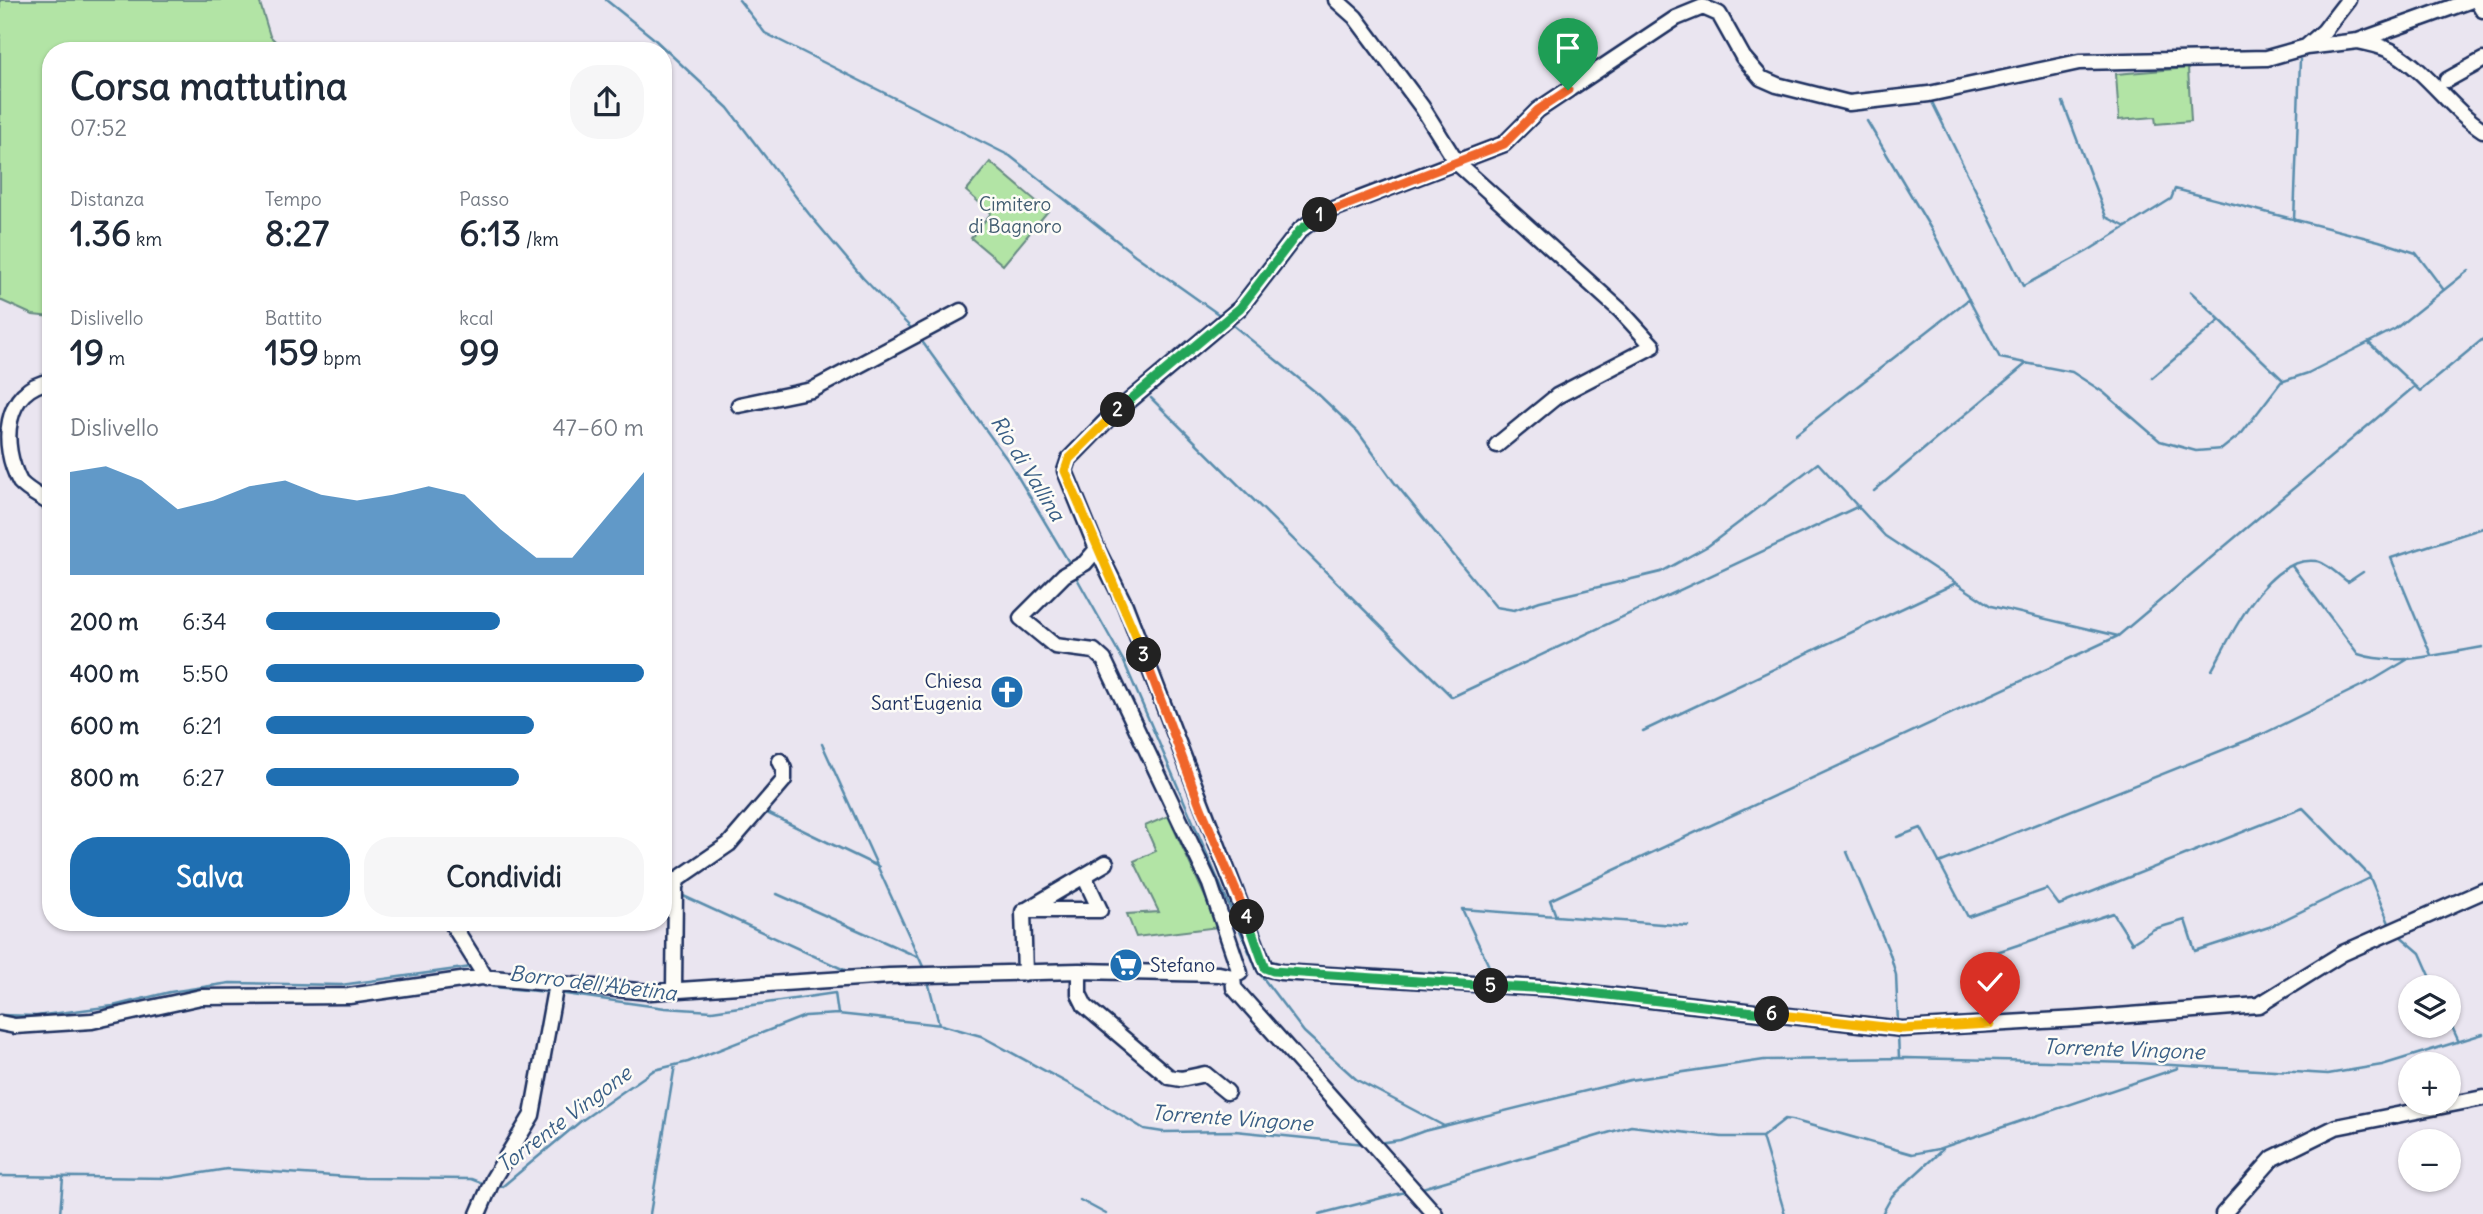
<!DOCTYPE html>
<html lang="it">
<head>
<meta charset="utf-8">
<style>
  body { margin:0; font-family:Delius,sans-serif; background:#f6f6f7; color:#1f2937; height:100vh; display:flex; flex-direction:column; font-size:26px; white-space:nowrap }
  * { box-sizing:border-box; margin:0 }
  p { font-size:23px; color:#747a83 }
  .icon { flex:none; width:38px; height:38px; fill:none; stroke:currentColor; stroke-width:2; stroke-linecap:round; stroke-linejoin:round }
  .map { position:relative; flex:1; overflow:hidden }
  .panel { position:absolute; left:42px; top:42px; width:630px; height:889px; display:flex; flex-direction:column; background:#fff; border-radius:28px; box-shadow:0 2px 5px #0004 }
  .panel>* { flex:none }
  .fabs { position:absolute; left:2398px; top:975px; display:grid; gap:14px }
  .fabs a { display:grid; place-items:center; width:63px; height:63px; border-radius:50%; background:#fff; box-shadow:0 2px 5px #0004; font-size:35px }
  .pin { position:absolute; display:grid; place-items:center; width:60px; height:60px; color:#fff; margin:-72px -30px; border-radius:50% 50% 50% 0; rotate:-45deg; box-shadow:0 0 7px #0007 }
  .pin .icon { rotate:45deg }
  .km { position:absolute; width:35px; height:35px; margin:-18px; border-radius:50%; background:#222; color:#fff; font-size:19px; line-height:35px; text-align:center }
  .round { display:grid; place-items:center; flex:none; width:74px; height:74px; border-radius:28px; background:#f6f6f7 }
  .overview { display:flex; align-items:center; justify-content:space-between; height:119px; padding:0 28px }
  h1 { font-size:38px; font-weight:700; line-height:52px }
  .stats { display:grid; grid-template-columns:repeat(3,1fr); gap:10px; height:119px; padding:7px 28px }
  .stats div { display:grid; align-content:center }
  .stats b { font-size:35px; font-weight:700 }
  .stats small { font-size:19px; font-weight:400 }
  .stats p { font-size:19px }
  .chart { height:196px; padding:14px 28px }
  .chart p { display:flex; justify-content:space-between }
  .chart svg { width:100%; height:126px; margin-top:7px; fill:#1f6fb2; opacity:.7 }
  .cta { display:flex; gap:14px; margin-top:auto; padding:14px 28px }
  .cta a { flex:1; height:80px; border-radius:28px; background:#1f6fb2; color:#fff; font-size:28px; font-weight:700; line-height:80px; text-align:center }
  .cta a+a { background:#f6f6f7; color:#1f2937 }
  ul { padding:0 28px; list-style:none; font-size:23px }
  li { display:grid; grid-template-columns:112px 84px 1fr; align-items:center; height:52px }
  li i { height:18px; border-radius:9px; background:#1f6fb2 }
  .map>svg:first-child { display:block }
</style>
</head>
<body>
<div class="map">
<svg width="2483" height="1214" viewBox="0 0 2483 1214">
  <rect width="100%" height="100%" fill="#eae5f0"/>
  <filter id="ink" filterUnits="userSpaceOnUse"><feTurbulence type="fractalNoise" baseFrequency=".0143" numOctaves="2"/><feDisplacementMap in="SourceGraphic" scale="14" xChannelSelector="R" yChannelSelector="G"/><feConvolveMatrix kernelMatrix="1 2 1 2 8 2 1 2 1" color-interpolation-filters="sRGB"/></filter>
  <g filter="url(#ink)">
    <path fill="#b2e4a5" stroke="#668a82" stroke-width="2" d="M0,0H259L270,36L285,51H51V317L33,315L0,300Z
      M2188,68L2191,121L2156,124L2155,117L2119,120L2116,74Z
      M990,162L1048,211L1003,265L971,238L991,213L966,191Z
      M1168,816L1219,927L1136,937L1127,914L1159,912L1134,861L1156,851L1145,826Z"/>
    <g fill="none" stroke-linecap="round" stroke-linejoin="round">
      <path stroke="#588cac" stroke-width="2.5" d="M606,0L652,37L728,108L809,214L863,278L912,329
        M739,0L765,33L1010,156L1135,255L1221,316
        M1930,98L2023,286L2086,252L2171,199L2175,189L2379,241L2416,253L2443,289
        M2063,102L2106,217L2126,227
        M1867,121L1934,234L2000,358L2072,372L2103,392L2160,441L2196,451L2222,449L2242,433L2281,382L2308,373L2395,329L2469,270
        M2294,220L2300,60
        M2191,292L2283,380L2281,382
        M1229,322L1318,394L1358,432L1394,482L1496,607L1514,610L1540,601L1661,572L1708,546L1818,463L1885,536L1991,606L2118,636
        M921,340L1009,462L1070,564
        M2369,343L2420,391L2483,339
        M2152,378L2220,320
        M1151,398L1452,697L1859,506
        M1795,435L1969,299
        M1874,491L2027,363
        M2292,566L2358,654C2396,667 2444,653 2483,647
        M1074,573L1124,662L1257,970L1304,1032L1357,1080L1444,1126
        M2431,655L2391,558L2483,528
        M2212,670C2231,636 2267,555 2316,561C2326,562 2339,576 2348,582L2363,572
        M1643,731L1956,583
        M822,744L925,971
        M765,812L879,867
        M1897,837L1921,828L1968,917L2047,889L2059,905L2303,808L2369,875L2391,928
        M1847,852L1890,954L1896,975L1898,1023
        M1939,863L2263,734L2375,679L2410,658
        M679,894L851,973
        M777,894L918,957
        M1556,916L1550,900L2118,636L2415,386
        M2398,934L2420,953L2435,987
        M1982,957L2113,913L2132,943L2154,929L2185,920L2195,951L2269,927L2370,878
        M928,981L939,1024
        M1496,981L1462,909L1688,926
        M489,984L493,987L548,992
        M558,993L665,1008L712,1011L835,993L838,1014
        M0,1015L36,1016L113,1006L170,992L230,983L341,985L471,967L474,970
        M2448,1018L2458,1040
        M1898,1034L1899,1058
        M1762,1137L1785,1214
        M1378,1143L1400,1140L1424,1131L1630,1080L1764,1060L1905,1058L2137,1063L2328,1074L2382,1065L2483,1034
        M0,1176L170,1178L227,1169L364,1178L471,1179L484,1184
        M496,1188L503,1186L581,1121L654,1070L688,1062L805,1016L838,1014L942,1025L981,1036L1082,1091L1144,1129L1163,1132L1235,1131L1365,1144
        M1419,1189L1631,1126L1722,1137H1762L1785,1119L1792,1120L1912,1154L1938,1149L2178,1068
        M1080,1200L1106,1214
        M60,1214L63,1178
        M650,1214L675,1065
        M1319,1214L1409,1191
        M1882,1214L1892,1196L1943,1149"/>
      <defs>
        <path id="minor" d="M1336,0L1355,17L1422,107L1457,163L1621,311L1653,346L1557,396L1497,445
          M2477,0L2483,10
          M2358,41C2370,44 2384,46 2395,53C2429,73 2450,109 2483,130
          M2307,46L2324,31L2348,0
          M2447,80L2483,60
          M51,381C3,389 0,445 20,482C28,491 41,497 51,504
          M739,405L812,390L961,311
          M1097,549L1085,563L1064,575L1021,618L1055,646L1094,651L1104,660L1210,884L1240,973
          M1025,910H1100L1084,876
          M451,922L486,978
          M1265,968L1125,605L1097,549L1065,471L1069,459L1109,418L1240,308L1300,230L1323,213L1504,144L1538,110L1676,18L1703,7L1719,14L1743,57L1761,78L1777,85L1849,103L1929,94L2079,62L2267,58L2306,47L2358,41L2472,0
          M1265,968L1281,972L1555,989L1902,1029L2079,1019L2259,1005L2343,953L2483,891
          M1079,971V994L1085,1006L1169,1077L1181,1079L1205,1074L1227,1092
          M1025,973L1023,912L1106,863
          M674,990L675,887L678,879L729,844L784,780V769L780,761
          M0,1023L15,1026L92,1021L201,997L349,996L482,977L650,992L889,976L1079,971L1219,974L1233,977L1234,988L1435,1214
          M478,1214L493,1179L532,1115L556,984
          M2223,1214L2273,1158L2336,1127L2483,1098"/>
      </defs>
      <use href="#minor" stroke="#1b2f5e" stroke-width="19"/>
      <use href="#minor" stroke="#fdfcf7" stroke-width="14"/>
    </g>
  </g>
  <g fill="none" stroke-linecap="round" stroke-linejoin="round" filter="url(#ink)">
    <defs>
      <path id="split-1" d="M1320,215L1504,144L1538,110L1568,90"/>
      <path id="split-2" d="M1118,410L1240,308L1300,230L1320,215"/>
      <path id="split-3" d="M1118,410L1069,459L1065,471L1144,655"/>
      <path id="split-4" d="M1144,655L1201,808L1247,917"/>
      <path id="split-5" d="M1247,917L1265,968L1273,971L1491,986"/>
      <path id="split-6" d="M1491,986L1555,989L1772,1014"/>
      <path id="split-7" d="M1772,1014L1902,1029L1990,1024"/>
    </defs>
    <use href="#split-1" stroke="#fff" stroke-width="14"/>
    <use href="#split-2" stroke="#fff" stroke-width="14"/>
    <use href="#split-3" stroke="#fff" stroke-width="14"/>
    <use href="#split-4" stroke="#fff" stroke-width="14"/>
    <use href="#split-5" stroke="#fff" stroke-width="14"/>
    <use href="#split-6" stroke="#fff" stroke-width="14"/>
    <use href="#split-7" stroke="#fff" stroke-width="14"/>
    <use href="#split-1" stroke="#f0652b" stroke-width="9"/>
    <use href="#split-2" stroke="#22a559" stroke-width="9"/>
    <use href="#split-3" stroke="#f5b400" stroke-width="9"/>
    <use href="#split-4" stroke="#f0652b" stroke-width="9"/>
    <use href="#split-5" stroke="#22a559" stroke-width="9"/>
    <use href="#split-6" stroke="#22a559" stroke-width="9"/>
    <use href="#split-7" stroke="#f5b400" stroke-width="9"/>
  </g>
  <defs>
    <symbol id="church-disc" viewBox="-11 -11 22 22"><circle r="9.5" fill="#1f6fb2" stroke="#fdfcf7"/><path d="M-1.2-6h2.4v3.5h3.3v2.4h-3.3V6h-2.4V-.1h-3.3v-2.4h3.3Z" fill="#fff"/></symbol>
    <symbol id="supermarket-disc" viewBox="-11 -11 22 22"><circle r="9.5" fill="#1f6fb2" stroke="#fdfcf7"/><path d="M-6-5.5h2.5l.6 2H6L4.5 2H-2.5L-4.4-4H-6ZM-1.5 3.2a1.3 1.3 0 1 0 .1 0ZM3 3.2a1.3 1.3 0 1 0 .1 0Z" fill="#fff"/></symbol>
  </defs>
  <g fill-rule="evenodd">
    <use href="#church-disc" x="988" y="673" width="38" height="38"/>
    <use href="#supermarket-disc" x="1107" y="946" width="38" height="38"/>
  </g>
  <g text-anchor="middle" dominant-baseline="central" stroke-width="5" stroke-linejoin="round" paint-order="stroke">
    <g font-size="19" fill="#415c70" stroke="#fdfcf7">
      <text x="1015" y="204">Cimitero<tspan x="1015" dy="22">di Bagnoro</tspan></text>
    </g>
    <g font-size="19" fill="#1b2f5e" stroke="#fdfcf7" text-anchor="end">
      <text x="982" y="681">Chiesa<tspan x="982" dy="22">Sant'Eugenia</tspan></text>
      <text x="1150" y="965" text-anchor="start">Stefano</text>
    </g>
    <g font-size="21" font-style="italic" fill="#395e85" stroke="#fdfcf7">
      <text transform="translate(1028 468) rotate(58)">Rio di Vallina</text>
      <text transform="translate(593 983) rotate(7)">Borro dell'Abetina</text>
      <text transform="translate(2124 1049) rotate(2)">Torrente Vingone</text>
      <text transform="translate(1232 1118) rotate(4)">Torrente Vingone</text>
      <text transform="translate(564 1119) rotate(-37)">Torrente Vingone</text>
    </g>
  </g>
</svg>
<div class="fabs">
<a><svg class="icon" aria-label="layers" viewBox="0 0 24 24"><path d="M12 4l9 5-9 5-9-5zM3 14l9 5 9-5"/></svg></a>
<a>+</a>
<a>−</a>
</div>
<div class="pin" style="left:1568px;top:90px;background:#1e9e55"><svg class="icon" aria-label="arrive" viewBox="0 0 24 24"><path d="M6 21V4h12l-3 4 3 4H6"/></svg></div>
<div class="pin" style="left:1990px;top:1024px;background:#d93025"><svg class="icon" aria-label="check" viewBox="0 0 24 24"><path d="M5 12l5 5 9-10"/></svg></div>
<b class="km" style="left:1320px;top:215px">1</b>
<b class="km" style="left:1118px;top:410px">2</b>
<b class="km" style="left:1144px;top:655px">3</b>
<b class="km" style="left:1247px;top:917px">4</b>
<b class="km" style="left:1491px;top:986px">5</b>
<b class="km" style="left:1772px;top:1014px">6</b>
<section class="panel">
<div class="overview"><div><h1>Corsa mattutina</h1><p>07:52</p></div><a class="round"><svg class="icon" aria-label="share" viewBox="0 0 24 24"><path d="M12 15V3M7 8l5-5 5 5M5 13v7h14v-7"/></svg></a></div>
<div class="stats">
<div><p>Distanza</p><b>1.36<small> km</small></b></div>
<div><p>Tempo</p><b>8:27</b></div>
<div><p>Passo</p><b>6:13<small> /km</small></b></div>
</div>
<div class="stats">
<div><p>Dislivello</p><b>19<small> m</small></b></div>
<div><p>Battito</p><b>159<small> bpm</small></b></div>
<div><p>kcal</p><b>99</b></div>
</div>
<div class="chart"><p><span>Dislivello</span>47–60 m</p>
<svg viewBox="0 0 160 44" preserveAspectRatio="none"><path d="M0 44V8L10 6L20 11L30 21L40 18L50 13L60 11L70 16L80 18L90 16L100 13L110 16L120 28L130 38L140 38L150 23L160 8V44z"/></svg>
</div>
<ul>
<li><b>200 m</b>6:34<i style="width:62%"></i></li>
<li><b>400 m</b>5:50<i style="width:100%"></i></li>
<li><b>600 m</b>6:21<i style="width:71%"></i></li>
<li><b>800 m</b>6:27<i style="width:67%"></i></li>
</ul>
<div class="cta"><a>Salva</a><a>Condividi</a></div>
</section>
</div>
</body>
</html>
